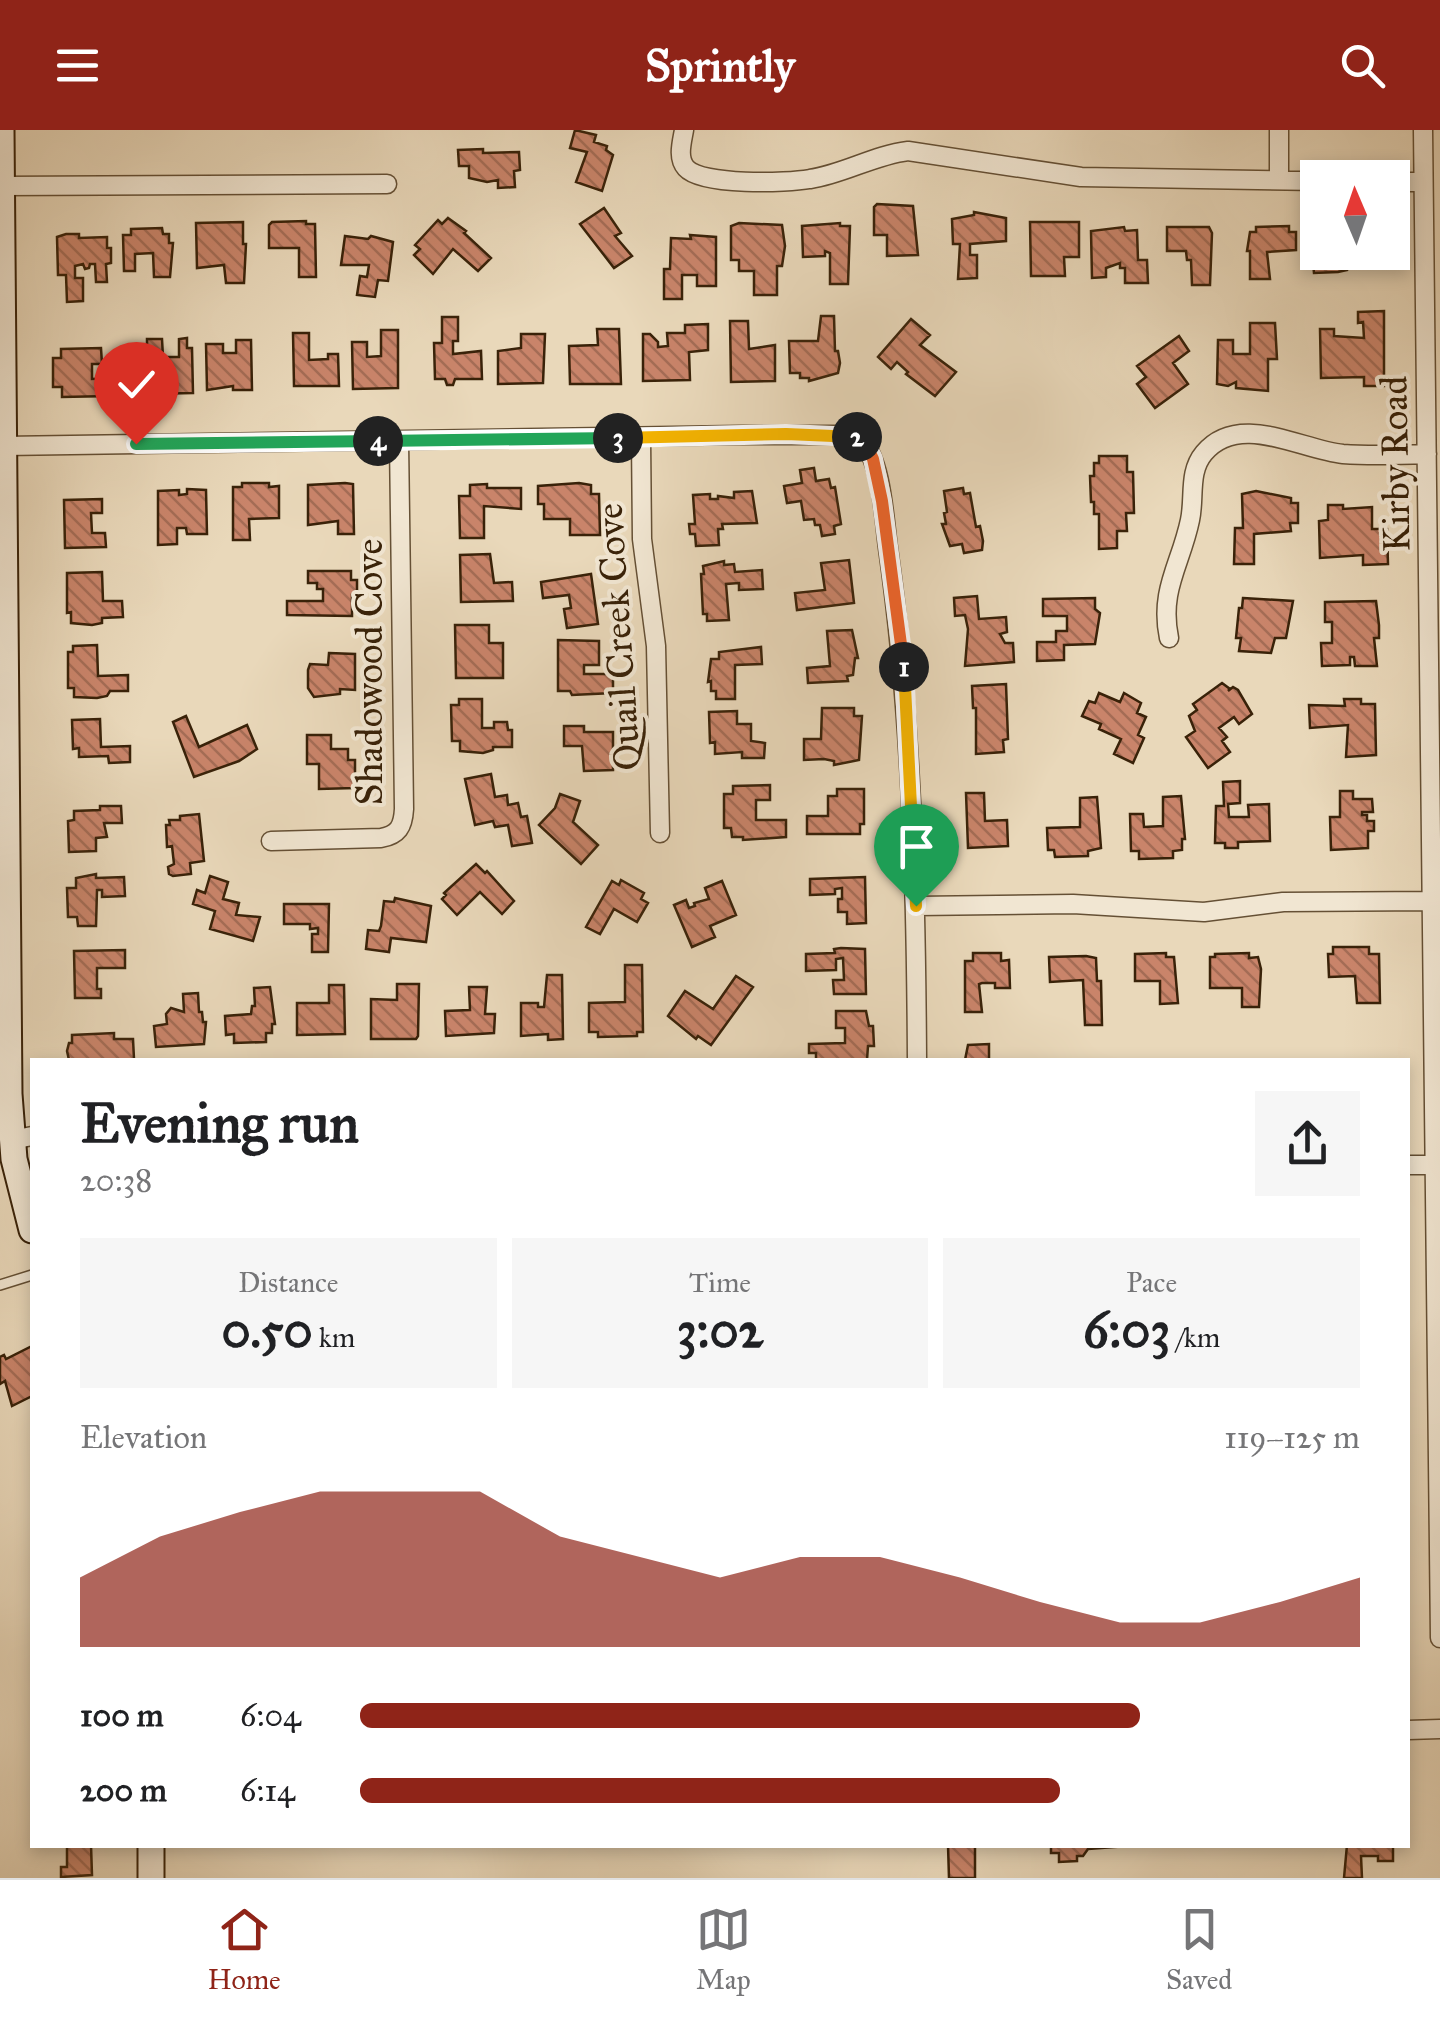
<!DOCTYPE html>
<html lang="en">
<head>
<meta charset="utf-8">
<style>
  body { margin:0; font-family:"IM FELL Great Primer",serif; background:#f6f6f6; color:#202124; height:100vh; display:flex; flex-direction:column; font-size:38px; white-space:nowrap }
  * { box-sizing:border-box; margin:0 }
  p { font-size:32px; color:#757577 }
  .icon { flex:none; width:55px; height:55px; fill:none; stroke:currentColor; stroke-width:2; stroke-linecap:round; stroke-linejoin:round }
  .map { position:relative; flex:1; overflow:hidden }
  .side { position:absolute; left:30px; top:928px; width:1380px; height:790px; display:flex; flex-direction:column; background:#fff; border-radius:0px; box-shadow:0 5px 15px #0003 }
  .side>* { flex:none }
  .needle { width:65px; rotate:358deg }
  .fabs { position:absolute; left:1300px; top:30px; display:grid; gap:20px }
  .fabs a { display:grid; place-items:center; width:110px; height:110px; border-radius:0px; background:#fff; box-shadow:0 5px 15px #0003; font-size:50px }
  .pin { position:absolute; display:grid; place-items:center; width:85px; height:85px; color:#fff; margin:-102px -42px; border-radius:50% 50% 50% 0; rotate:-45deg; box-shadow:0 0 10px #0007 }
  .pin .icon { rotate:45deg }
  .km { position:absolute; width:50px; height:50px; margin:-25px; border-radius:50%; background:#222; color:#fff; font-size:28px; line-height:50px; text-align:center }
  .round { display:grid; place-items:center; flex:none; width:105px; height:105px; border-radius:0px; background:#f6f6f6 }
  .head { display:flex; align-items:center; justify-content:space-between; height:170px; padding:0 50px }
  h1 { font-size:55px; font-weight:800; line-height:75px }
  .metrics { display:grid; grid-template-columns:repeat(3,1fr); gap:15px; height:170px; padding:10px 50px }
  .metrics div { display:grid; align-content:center; border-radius:0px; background:#f6f6f6; text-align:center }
  .metrics b { font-size:50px; font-weight:800 }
  .metrics small { font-size:28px; font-weight:400 }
  .metrics p { font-size:28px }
  .chart { height:280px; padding:20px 50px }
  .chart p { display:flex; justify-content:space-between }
  .chart svg { width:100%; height:180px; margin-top:10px; fill:#8f2418; opacity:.7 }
  ul { padding:0 50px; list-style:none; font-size:32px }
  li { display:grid; grid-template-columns:160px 120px 1fr; align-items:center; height:75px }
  li i { height:25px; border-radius:12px; background:#8f2418 }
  header { display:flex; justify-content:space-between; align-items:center; height:130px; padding:0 50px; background:#8f2418; color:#fff; font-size:45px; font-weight:800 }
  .tab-bar { display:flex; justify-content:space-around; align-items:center; height:140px; border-top:2px solid #e0e0e0; background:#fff; font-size:28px; color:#757577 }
  .tab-bar a { display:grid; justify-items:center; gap:5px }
  .tab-bar .current { color:#8f2418 }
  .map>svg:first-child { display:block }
</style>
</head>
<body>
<header><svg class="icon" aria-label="menu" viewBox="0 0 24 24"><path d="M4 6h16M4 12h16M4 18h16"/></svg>Sprintly<svg class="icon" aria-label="search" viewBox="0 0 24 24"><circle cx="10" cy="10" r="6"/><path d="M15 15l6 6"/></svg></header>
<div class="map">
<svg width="1440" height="1748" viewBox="0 0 1440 1748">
  <defs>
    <pattern id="building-back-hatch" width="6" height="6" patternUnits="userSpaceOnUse" patternTransform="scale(2.5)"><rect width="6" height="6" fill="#c9846a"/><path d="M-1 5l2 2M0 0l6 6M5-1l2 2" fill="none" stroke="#a46c55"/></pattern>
  </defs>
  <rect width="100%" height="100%" fill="#e9d8ba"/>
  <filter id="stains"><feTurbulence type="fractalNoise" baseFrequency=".002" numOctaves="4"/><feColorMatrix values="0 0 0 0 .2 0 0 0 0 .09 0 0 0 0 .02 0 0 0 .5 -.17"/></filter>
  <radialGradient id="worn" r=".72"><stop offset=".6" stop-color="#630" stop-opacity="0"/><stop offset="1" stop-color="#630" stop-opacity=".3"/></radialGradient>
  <path fill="url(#building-back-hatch)" stroke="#392209" stroke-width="2.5" d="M575,0L596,5L594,12L607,16L606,20L613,25L602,61L576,52L587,22L570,18Z
    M483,19V23L519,22L520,40L514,41L515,57L498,58V50L487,52L469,48V36H459L458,20Z
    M877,74L913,76L918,125L887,126V105H874V77Z
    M604,78L621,103L615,106L632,126L614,138L580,94Z
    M974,82L1006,88V111L970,114V125H977V148L958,149L960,114H953L952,89L974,85Z
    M448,88L466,101L464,103L491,128L478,141L453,119L433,144L414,125L420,119L415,115L438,90L442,94Z
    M306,91V94H315L316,147H299V118H269V95L272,92Z
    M243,92V114H246L244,153H226L224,135L197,138L196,93Z
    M1030,92H1079V127H1064L1065,146H1031Z
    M739,93L782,95L785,116L782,136H777V165H754V141H739V130H731V96Z
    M840,93V96H850L848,154H830V123L825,121V126L803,127L802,96Z
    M1289,96V102H1296V120L1267,122L1270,149H1250V121H1247L1250,102H1256V97Z
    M1124,97L1125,101L1137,100L1138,130H1147L1148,153H1125V138H1120V133L1106,138V147L1092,148L1091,101Z
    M1167,97H1209L1212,103L1210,155H1192L1191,130H1187L1186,121H1167Z
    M162,98L163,104H169V113H173L170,147H154L153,123L135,124V141H124L123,105H131V99Z
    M66,104H79V108L107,107V118H111V133L106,134L107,152H96L95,134H90L89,138L85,139L83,134L75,136V148H83V171L67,172L66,145H58L57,107Z
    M1313,104H1318V122H1372V138L1347,137V140L1338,142L1314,143L1311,112Z
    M690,105L716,107V156H697V145H682V169H664V139H670L671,108L691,109Z
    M345,106L368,109L371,106L393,112L388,151L378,150L375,167L357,165L360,146L367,147L369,135H341Z
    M1384,181V256H1364V247L1321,248L1320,199H1334V206L1364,208L1363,192L1358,193V182Z
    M821,186H834L835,221H838L840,233L838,243L809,251V248H800V243H790L789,211H818Z
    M442,187H458V211H453V224L481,221L482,249H455L453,255H447L445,249H435L434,213H442Z
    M911,189L930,205L920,215L956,242L935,266L906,244L908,242L897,232L891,239L878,227Z
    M730,191H748L749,219L775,215V251L731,252Z
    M1250,193H1275L1277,229H1268V261L1236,258V252L1228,256L1217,254L1218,210H1233V224H1250Z
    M708,194V220L689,222L690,250L643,251V204H650L658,212V217L668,216L667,203H685V195Z
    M597,199H619L621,254H570L569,216L598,215Z
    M381,200H398V258L353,259L352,212H367V227L381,226Z
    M293,203H309V230L328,229V224H338L339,256H294Z
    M521,204H545L543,253L498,254V221L521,218Z
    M1179,206L1189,221L1173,233L1188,254L1155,278L1137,254L1146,247L1137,236Z
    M187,208V218H192L193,263L147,264V209H162L163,227H179V209Z
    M236,210H251L252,260H233V256L207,260L206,214H223V223H236Z
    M101,218L102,234H92V249L111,248V266L62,267V257H53V228H61V219Z
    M1099,326H1127V342H1133L1134,383H1126L1127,401H1117V418L1099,419V384H1094V372H1091L1090,346H1094V333H1099Z
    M814,338L816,351L829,349L831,358L835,357L841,394L834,396L835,404L822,406L820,395H815L814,389L804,390L801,371L787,373L784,356L802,353L800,340Z
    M242,353H269V357L279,356V388L249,389L250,410H233V357H242Z
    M345,353L353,354L354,404H338V391L308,395V355Z
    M579,353L591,355V364H599L600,405H570V389H544V374H538V356Z
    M487,354V358H521V379L484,376V408H460L459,366H470V355Z
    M963,358L964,364L970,363L976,397L980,396L983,411L982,420L964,423L962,414L950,416L942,394H946L944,383L947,382L944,361Z
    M187,359L206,360L207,404H187L186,398H177V414L158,415V361L179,360V365L187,364Z
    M752,361L757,393L722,394L723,399H718L719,415L696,416L695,404H690L689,394H695L693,365L710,364V369H718V366L734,368V362Z
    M1256,361L1291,368V373H1298V393H1290L1291,401L1254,404V434H1234L1235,398H1243L1242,364Z
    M102,369V383H91L92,403H105L106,417L65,418L64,370Z
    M1328,375H1343V379L1372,377V399H1387L1388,434L1363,435V425L1320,428L1319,391L1328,390Z
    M490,424L494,453L512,452L513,471L461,472L460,425Z
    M849,430L854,473L797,480L795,463L825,460L821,433Z
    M724,431V435L734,434L735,442L762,440L763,459L739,460V453L726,454L729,490L707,491V484H703L701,444H704L703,436Z
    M308,441H351V450H357V466L352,465V486L287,485V471H323V459H317V453H308Z
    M102,442L103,471H122L123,487L102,488V493L92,495L71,493V482L67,483V443Z
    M591,444L598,494L567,498L564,479L571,478L569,465L543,468L541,452Z
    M977,466L979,489L1006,487L1007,502L1000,504L1005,513H1013L1014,532L965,536L968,499L965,485L955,486L954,468Z
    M1095,468V479L1100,483L1095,514L1064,515V530L1037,531V512H1056V501H1067V486H1043V469Z
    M1243,468L1293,471L1286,508H1275L1271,523L1239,521L1241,508H1236L1239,478H1242Z
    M1376,471L1379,495V508H1374L1377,536H1355L1354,527H1350V535L1322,536L1321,513H1332V492H1325V472Z
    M455,495H489V513H503V548H456Z
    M852,500L858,528H855L853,545L847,546L848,551L808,553L807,538L830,536L827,501Z
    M558,510L599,511V535H584V544H613V563L572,565L570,561H558Z
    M97,515L98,546L128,545V561H110L107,566L97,568L74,567V558H68V522H73V516Z
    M761,517L762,534L735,535V569H716V561H711V551L708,552L711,529H719V522Z
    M329,523L355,524V560L340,559V564L314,567L308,558V540L310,534L328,535Z
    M1222,553L1230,559L1228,561L1233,557L1238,560L1252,584L1239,594L1234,587L1219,598L1227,607L1222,611L1230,622L1208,638L1186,607L1195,601L1189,586L1197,580L1193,574Z
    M1006,554L1008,609L1003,610L1004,622L976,624V578H973L972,556Z
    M1099,563L1120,572L1124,563L1141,573L1137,583L1146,587L1138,605L1144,608L1133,633L1114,624L1121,609L1099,599L1101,594L1082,586L1089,571L1095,573Z
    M459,569H482V598H494V592H507L508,600H512V617H493V620L483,623L460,621V611H452L451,575H459Z
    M1344,569H1361V574H1375L1376,625L1346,627L1348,595L1310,598L1309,575L1345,576Z
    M822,578H854V586H862L859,630L834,635V631L824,629L804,630V609H821Z
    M737,581V594H751V611L765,613L764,628H742V622L715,624V612L710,613L709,582Z
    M186,586L199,617L247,595L257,619L239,631L194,647L173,592Z
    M100,589L101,617L130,616V632L109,633L108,626L79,627V618L73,619L72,590Z
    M564,596H584V602H613V640L584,641L582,616H564Z
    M307,605H331V619H348V630H355V658L319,659V634H307Z
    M491,644L495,667L507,665L508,675L518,673L521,687L527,686L532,713L512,716L508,695L495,697L493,691L475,695L465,649Z
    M1240,651V673L1228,674L1229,687H1249L1248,675L1269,674L1270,711L1238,712V718H1225V713H1215L1216,676H1224L1223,652Z
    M770,655V670H756V690H786V707L743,710V707H732L731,698H724V664H733V656Z
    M837,659H864V694H860V704H807V686H828V666H837Z
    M1340,661H1353V669H1372L1373,682H1362V685H1367V691H1374V701H1368V718L1331,720L1330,687H1340Z
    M966,663H984L985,691L1007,690L1008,716L968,718Z
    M560,664L580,671L573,692L598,715L581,734L539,695L555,678Z
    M1181,666L1185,709H1182V720L1173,721V728L1139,729V721H1131L1130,684H1143L1144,697L1163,696V667Z
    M1097,667L1101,718L1088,721V726L1055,727L1054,720H1048L1047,698L1080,697V668Z
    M100,676H121L122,693H104L107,707L96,708V721L69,722L68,691L74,690V681L100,680Z
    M199,684L204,731L190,733L191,744L173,746L169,744L168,737L174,734L172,716L167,717L166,695H170L169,690H180V686Z
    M476,734L485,743L487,741L514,771L502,784L480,762L457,785L442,769L446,765L444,763Z
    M96,744V748L124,747L125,766L102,767V760H97L96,796H78L77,787H68L67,758H76V748Z
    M210,746L228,752L223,769L239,773L236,785L260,787L253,811L210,799L215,781L193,774L197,760L205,763Z
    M865,747L866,793L847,794V782H838V769H842V758L835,759V764L810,765V749Z
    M621,750L644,763L641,769L648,773L637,792L614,779L600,804L586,797L612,751L619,755Z
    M722,751L736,785L710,796L715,807L692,817L674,775L686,770L689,778L695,776L694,773L709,769L705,758Z
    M395,768L431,776L426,812L391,808L389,822L366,819L368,800L379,801L381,796L384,771L394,772Z
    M284,774H329L328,822H312V804H318V798L310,799V794H284Z
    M1333,817H1369V824H1379L1380,873H1357L1355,846L1329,847L1328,824H1333Z
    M841,818L865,819L866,864H834L833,850H844L843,828L836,829V840L806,841V824L835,823L834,819Z
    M125,820V838H97V859H101V868H75L74,821Z
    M973,823H1001V831L1009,830L1010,858H995V853H982L979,854L982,882H965V831H973Z
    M1166,823V827H1174L1178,873L1160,874V851H1135V824Z
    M1249,823V828L1258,827L1261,839L1259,877H1242V858H1210V827H1215V824Z
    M1086,826L1096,828L1097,851H1101L1102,895H1085L1083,850L1050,852L1049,827Z
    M625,835H642L643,902H637V906L598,907V902H589V873L625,872Z
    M547,845H562L563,909L548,910V904L521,906V873H538V877H544Z
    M736,846L753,857L711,915L698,906L696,909L668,886L685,861L713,879Z
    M397,854H419L418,906L416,909H371V869L397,870Z
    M329,855H344L345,904L297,905V873H329Z
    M270,857L275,894H272V903H266V912L234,913V904L226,905L225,886L251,884L252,876H255L254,858Z
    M469,857H487L485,884H495L494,903L446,906L445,881L470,880Z
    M198,863L199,882H202L203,892H206L204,914L156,917L154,896L167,894L166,884L171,878L184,882L183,864Z
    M836,881H866L869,896H873L874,916H868L867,930H816V923H809V914L845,913V898H836Z
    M114,903V909H133L134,929L69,930L67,921L69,913H72V905Z
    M989,914V930H965L968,915Z
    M32,1216V1266L12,1276L5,1251L0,1254V1227L4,1225L6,1229Z
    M67,1715H91L92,1745L61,1747V1737H67Z
    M948,1715H975V1748H949Z
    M1051,1715H1115L1116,1717L1088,1719L1083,1726H1077V1731L1059,1732V1723H1051Z
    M1347,1715H1393V1731H1378V1726H1361L1362,1748H1344Z"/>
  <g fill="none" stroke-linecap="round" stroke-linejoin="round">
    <defs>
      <path id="lane" d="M0,1155L32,1145"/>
      <path id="street" d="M684,0C682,12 677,28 686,38C702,56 787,53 810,49C844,44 874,25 908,21L1081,47L1318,51
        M1279,0V50
        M1423,0L1440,1508
        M1392,52H1423
        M2,56L387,54
        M641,308L642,409L656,516L660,703
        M4,316L739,305H843L860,308C882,330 884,388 888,418C912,588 916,759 917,930
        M1169,508C1159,460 1181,434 1190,390C1195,367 1188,342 1204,323C1239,281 1301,320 1343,324C1371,326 1399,325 1427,324
        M271,711L381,708C398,705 403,697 404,679L399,311
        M916,776L1073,774L1204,782L1283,772L1432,771
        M12,1010L32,1006
        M1408,1035H1435
        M1408,1600L1440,1599"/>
      <path id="secondary" d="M1,0L9,964L14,1029L32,1100
        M151,1715V1748"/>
    </defs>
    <use href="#lane" stroke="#655035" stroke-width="12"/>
    <use href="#street" stroke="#655035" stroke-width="21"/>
    <use href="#secondary" stroke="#392209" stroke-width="29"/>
    <use href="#lane" stroke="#f1e6d2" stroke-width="9"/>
    <use href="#street" stroke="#f1e6d2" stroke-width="18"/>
    <use href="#secondary" stroke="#f1e6d2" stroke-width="25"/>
  </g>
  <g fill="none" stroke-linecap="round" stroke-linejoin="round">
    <defs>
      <path id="split-1" d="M904,537L916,776"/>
      <path id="split-2" d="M857,307L865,312L873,329L882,371L904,537"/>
      <path id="split-3" d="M618,308L786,304L857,307"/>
      <path id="split-4" d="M378,311L618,308"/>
      <path id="split-5" d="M136,314L378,311"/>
    </defs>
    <use href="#split-1" stroke="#fff" stroke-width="20"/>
    <use href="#split-2" stroke="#fff" stroke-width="20"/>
    <use href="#split-3" stroke="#fff" stroke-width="20"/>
    <use href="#split-4" stroke="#fff" stroke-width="20"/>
    <use href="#split-5" stroke="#fff" stroke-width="20"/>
    <use href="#split-1" stroke="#f5b400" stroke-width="12"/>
    <use href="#split-2" stroke="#f0652b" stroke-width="12"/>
    <use href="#split-3" stroke="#f5b400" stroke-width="12"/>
    <use href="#split-4" stroke="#22a559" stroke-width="12"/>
    <use href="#split-5" stroke="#22a559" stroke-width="12"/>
  </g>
  <g text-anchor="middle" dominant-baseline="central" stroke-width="8" stroke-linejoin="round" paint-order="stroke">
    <g font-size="38" fill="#392209" stroke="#f1e6d2">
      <text transform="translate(1395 334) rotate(-91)">Kirby Road</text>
      <text transform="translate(618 507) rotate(-94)">Quail Creek Cove</text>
      <text transform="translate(369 542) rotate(-90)">Shadowood Cove</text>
    </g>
  </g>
  <rect width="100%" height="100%" filter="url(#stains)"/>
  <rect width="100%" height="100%" fill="url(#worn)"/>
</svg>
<div class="fabs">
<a><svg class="needle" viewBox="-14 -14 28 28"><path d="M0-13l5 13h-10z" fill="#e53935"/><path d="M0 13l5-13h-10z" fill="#757577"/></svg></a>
</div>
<div class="pin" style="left:916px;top:776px;background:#1e9e55"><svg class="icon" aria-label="arrive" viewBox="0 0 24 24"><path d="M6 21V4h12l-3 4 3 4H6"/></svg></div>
<div class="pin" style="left:136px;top:314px;background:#d93025"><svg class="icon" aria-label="check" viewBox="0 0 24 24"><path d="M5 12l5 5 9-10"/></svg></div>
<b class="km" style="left:904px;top:537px">1</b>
<b class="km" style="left:857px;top:307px">2</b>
<b class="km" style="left:618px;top:308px">3</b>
<b class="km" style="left:378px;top:311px">4</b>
<section class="side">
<div class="head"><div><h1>Evening run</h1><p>20:38</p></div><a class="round"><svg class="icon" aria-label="share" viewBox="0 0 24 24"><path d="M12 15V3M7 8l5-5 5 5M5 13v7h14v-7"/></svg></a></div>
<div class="metrics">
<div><p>Distance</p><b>0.50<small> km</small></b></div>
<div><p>Time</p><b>3:02</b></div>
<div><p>Pace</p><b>6:03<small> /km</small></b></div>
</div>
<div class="chart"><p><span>Elevation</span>119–125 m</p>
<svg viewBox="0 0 160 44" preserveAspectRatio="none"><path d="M0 44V27L10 17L20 11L30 6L40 6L50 6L60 17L70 22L80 27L90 22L100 22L110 27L120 33L130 38L140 38L150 33L160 27V44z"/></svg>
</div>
<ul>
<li><b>100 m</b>6:04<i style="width:78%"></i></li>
<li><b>200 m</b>6:14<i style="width:70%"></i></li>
</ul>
</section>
</div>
<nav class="tab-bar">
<a class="current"><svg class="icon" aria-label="home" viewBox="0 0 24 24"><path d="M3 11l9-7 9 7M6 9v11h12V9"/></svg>Home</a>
<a><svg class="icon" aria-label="map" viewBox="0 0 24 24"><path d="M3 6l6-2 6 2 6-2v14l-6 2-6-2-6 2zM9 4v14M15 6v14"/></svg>Map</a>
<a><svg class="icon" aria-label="saved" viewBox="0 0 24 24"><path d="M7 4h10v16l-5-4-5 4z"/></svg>Saved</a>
</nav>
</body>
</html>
